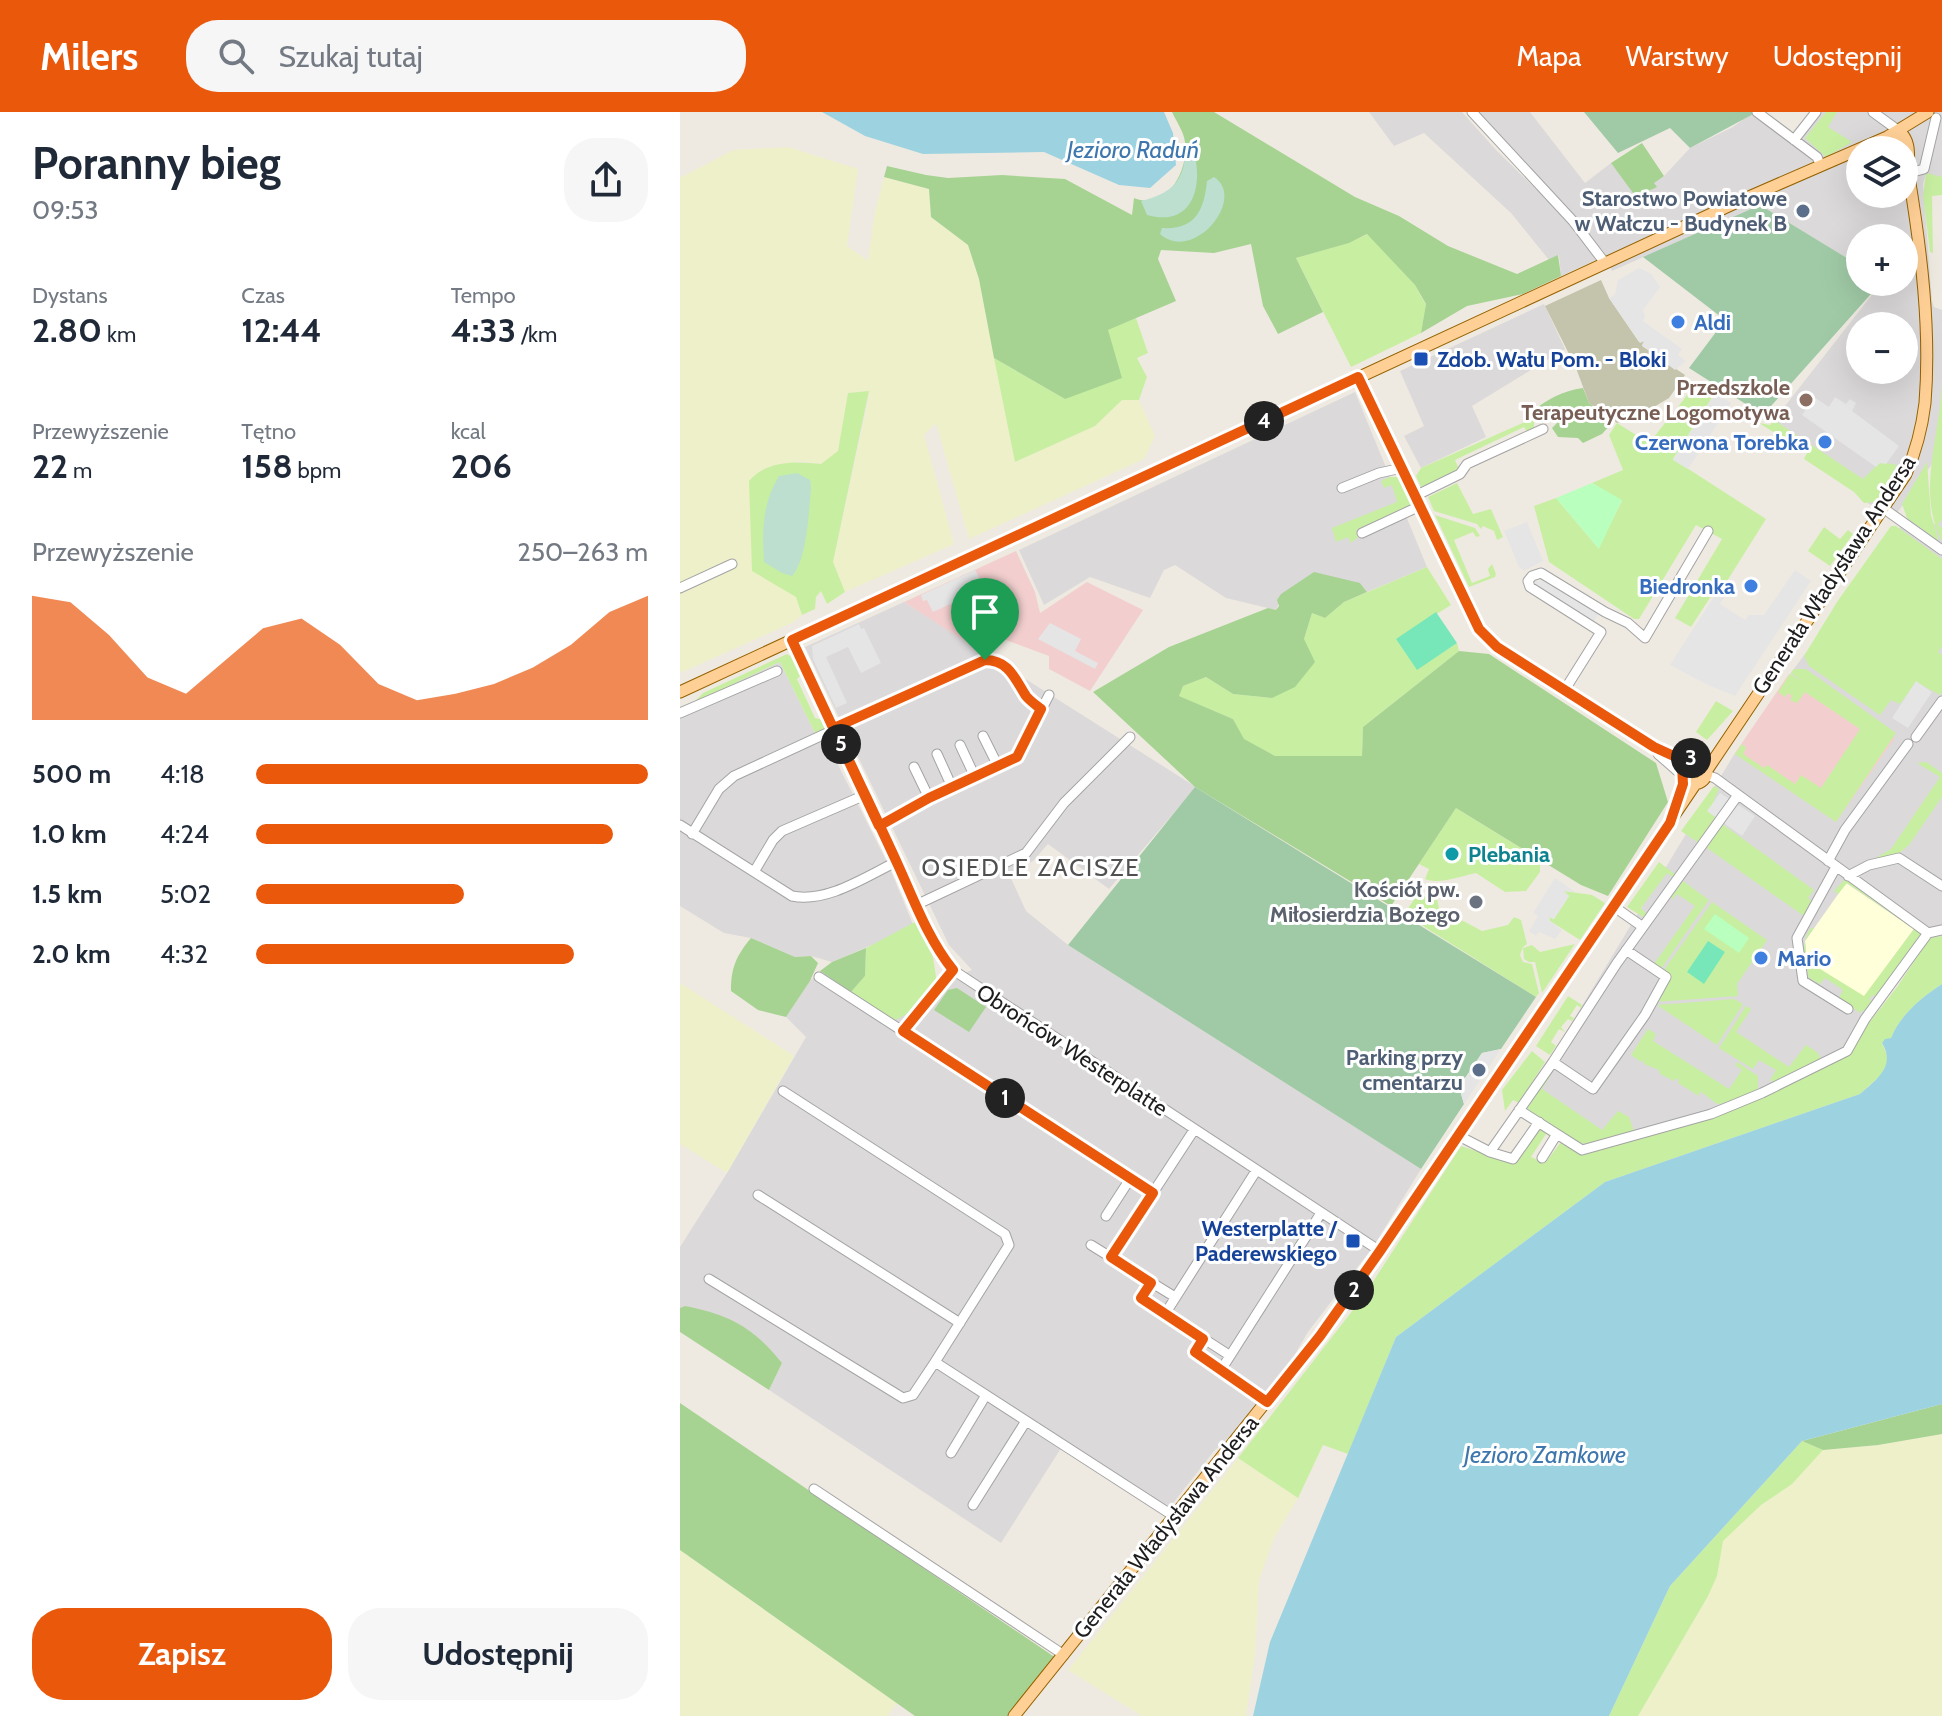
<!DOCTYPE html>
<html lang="pl">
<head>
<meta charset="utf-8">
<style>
  body { margin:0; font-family:Cabin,sans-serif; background:#f6f6f7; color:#1f2937; height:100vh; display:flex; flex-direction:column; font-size:30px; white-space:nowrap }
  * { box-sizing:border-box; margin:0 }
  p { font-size:26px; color:#747a83 }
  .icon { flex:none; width:44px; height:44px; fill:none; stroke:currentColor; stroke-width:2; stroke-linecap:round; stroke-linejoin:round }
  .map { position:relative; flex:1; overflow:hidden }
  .sheet { display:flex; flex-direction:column; background:#fff; width:680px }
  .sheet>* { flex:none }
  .buttons { position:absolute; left:1166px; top:24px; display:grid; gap:16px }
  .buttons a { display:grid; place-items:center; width:72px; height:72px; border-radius:50%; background:#fff; box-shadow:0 8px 32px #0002; font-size:40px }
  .pin { position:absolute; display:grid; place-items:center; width:68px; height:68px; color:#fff; margin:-82px -34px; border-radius:50% 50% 50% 0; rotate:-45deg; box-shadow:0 0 8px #0007 }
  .pin .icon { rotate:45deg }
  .km { position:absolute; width:40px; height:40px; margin:-20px; border-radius:50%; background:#222; color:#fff; font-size:22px; line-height:40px; text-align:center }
  .round { display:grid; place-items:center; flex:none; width:84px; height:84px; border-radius:32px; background:#f6f6f7 }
  .headline { display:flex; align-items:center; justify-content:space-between; height:136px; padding:0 32px }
  h1 { font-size:44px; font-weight:800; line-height:60px }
  .stats { display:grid; grid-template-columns:repeat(3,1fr); gap:12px; height:136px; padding:8px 32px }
  .stats div { display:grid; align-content:center }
  .stats b { font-size:34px; font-weight:800 }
  .stats small { font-size:22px; font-weight:400 }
  .stats p { font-size:22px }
  .chart { height:224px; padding:16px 32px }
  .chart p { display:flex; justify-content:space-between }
  .chart svg { width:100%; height:144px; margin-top:8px; fill:#ea580c; opacity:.7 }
  .primary-button { display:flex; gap:16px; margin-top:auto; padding:16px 32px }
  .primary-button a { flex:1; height:92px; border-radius:32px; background:#ea580c; color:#fff; font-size:32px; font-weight:800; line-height:92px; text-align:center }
  .primary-button a+a { background:#f6f6f7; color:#1f2937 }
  ul { padding:0 32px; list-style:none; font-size:26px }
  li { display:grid; grid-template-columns:128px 96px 1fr; align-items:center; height:60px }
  li i { height:20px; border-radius:10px; background:#ea580c }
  header { display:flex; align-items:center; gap:48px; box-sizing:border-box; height:112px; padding:0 40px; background:#ea580c; color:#fff }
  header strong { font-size:38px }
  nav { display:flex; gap:44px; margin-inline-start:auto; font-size:28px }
  .search { width:560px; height:72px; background:#f6f6f7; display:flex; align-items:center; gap:20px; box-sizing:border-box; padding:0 28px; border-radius:32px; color:#747a83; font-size:30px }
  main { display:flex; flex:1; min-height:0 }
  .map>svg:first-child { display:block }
</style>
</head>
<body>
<header>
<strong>Milers</strong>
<div class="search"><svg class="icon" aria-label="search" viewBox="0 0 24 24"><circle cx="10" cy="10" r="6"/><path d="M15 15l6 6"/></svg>Szukaj tutaj</div>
<nav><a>Mapa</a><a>Warstwy</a><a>Udostępnij</a></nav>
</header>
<main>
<section class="sheet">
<div class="headline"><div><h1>Poranny bieg</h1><p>09:53</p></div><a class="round"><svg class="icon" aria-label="share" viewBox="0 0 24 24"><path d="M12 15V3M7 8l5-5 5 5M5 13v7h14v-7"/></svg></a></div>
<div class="stats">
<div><p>Dystans</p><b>2.80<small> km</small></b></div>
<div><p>Czas</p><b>12:44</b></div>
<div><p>Tempo</p><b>4:33<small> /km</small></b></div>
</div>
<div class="stats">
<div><p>Przewyższenie</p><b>22<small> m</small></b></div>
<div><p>Tętno</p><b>158<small> bpm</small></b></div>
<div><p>kcal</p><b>206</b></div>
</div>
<div class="chart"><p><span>Przewyższenie</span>250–263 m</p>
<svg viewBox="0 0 160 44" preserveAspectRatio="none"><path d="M0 44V6L10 8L20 18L30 31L40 36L50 26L60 16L70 13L80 21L90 33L100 38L110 36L120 33L130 28L140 21L150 11L160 6V44z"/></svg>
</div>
<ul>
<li><b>500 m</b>4:18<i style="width:100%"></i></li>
<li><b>1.0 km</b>4:24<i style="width:91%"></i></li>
<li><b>1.5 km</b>5:02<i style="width:53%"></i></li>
<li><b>2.0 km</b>4:32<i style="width:81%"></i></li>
</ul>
<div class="primary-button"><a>Zapisz</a><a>Udostępnij</a></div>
</section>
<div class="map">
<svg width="1262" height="1604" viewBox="0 0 1262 1604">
  <rect width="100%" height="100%" fill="#efeae1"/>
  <path fill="#dbd9d9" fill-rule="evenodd" d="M689,0H782L816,38L886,107L918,147L881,164L879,143L869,148L831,101L744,21L714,34Z
    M792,0H850L905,71L931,51L957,84L971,78L969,73L984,64L1010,36L1053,15L1073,0H1086L1112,21L1129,0H1262V65L1246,62L1243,72L1252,189L1254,195L1262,198V338L1215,404L1203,396L1189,392L1094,308L1198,175L1196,170H1224V126H1180V154L1080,93L932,159L924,140ZM1180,38H1224V82H1180ZM1180,214H1224V258H1180Z
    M864,192L885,237L792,294L806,325L741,356L724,324L744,314L720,259Z
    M675,280L747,455L687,480L680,471L599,491L596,498L546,486L495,453L484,458L470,486L410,465L364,493L339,438Z
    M1227,406L1258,413L1262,406V824L1250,826L1164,943L1033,1003L902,1038L839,998L1055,641L1156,709L1214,626L1110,562Z
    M224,490L516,675L429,777L368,732L353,749L329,762L346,799L388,833L741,1057L693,1135L628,1220L587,1290L534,1339L486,1400L383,1333L321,1431L89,1278L102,1251L5,1194L0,1196V1135L47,1061L126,925L106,905L130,869L140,859L215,908L258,871L292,858L269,833L125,535Z
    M100,550L137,625L149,635L209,754L234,815L152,850L131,844L115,845L71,826L44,821L0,794V596Z"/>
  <path fill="#f2cfce" d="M336,439L355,480L360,501L407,470L463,498L410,579L369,557V544L321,526L297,537L224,490Z
    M1109,562L1215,626L1156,710L1055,641Z"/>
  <path fill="#ffffda" d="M1166,771L1234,817L1184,885L1127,849L1125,829Z"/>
  <path fill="#c4c4ac" d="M921,168L929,186L959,230L965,229L962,234L1005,263L989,286L962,302L937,311L909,291L896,256L865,194Z"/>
  <path fill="#eef0ca" d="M108,35L178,57L167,134L188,149L195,100L204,65L249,77L251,105L288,133L299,167L335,350L415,314L442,288H459L475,324L464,347L289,427L256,311L244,323L274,432L165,480L153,450L189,286L188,279L168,281L158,340L141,352L116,349V485L122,503L114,510L0,561V66L53,38Z
    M0,871L114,944L47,1061L0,1032Z
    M1262,1322V1604H958L1028,1484L1037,1464L1042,1429L1081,1393L1112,1372L1143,1338L1198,1333Z
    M558,1346L618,1386L594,1426L579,1468L575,1542L566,1604H462L388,1558Z
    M0,1438L217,1591L207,1604H0Z"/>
  <path fill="#c8efa1" d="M1146,0H1157L1148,15L1172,30L1146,45L1125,26Z
    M1246,61L1262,65V83L1252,84L1253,141L1250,140L1243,84Z
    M688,122L735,173L746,193L741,221L671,255L616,146L668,131Z
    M456,206L468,241L457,246L467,265L459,288H442L415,314L335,350L314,246L385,287L427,218Z
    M1016,271L1035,281L993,347L1086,407L1042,477L1037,475L1011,515L995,506L1042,427L1016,413L959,507H954L869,450L854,394L876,386L918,436L942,389L912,371L943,358L929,323L937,311L969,331L989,306L993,308L997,301L995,299Z
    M1262,273V407L1258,413L1262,416V429C1236,381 1260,323 1262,273Z
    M189,279L153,450L165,480L147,492L141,479L136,485L135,497L122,503L116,485L72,459L69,369C87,348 116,349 141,352L158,339L168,281Z
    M854,306V316L847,320L844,315L775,348L778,355L777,359L741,375L736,364L741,356Z
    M1094,308L1183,367L1200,350L1217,353L1196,390L1184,391L1174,380L1124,347L1127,341L1079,311L1090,313Z
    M1247,350L1251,403L1259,429L1227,406L1222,392Z
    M709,365H722L733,387L731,394L676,418L678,425L671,431L668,425L656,430L652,416L717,390L712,373L704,376L701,369Z
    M777,371L793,402L811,397L823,425L817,428L814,419L803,414L801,417L797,412L754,399L748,385Z
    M755,403L795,416L800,424L796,425L793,420L774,428L792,471L810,464L808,457L812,452L816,462L815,465L789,475Z
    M1211,414H1216L1262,447V534L1258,540L1262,543V580L1260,583L1236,570L1220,592L1211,588L1200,603L1129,554L1124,544L1157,490Z
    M1144,415L1160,427L1168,418L1173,422L1150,454L1128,439Z
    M747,455L771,493L717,527L737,557L777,531L779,539L683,615L682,644H595L563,627L553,607L498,584L503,574L526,565L553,582L592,586L624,527L632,501L645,506L664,490Z
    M107,542L115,547L122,562L117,567L135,606L145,608L147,620L135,621L100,550L14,590L23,581Z
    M1114,557H1126L1216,621L1156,710L1055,642L1062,632L1066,636L1063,642L1084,656L1087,653L1115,672L1121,663L1141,676L1180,617L1125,580L1117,591L1110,588L1112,584L1108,581L1105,585L1098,580L1110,562L1124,570L1111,561Z
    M1036,589L1053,599L1027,628L1016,620Z
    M1246,650L1262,661V685L1229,733L1217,743L1194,747L1211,737L1260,665L1237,651Z
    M1034,674L1039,677L1034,688L1035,708L1019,731L1001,719Z
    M776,696L860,748V760L846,779L825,780L796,761C781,764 760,773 745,767L749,757L739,752Z
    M1042,712L1134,778L1128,786L1133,790L1124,804L1027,736Z
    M979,750L997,764L995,766L987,761L961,796L967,802L963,805L947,795Z
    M1166,766L1241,820V825L1196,885L1193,883L1189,887L1193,890L1186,900L1182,898L1180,901L1159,886L1163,878L1145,866L1140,872L1129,866C1125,849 1120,829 1131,816H1134L1125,829L1127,849L1184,884L1234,817L1167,771L1158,782L1154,779Z
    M1003,769L1029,788L981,857L974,852L1015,794L997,782L993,787L991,786Z
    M751,777H755L759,796L802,819L828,813L834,805L841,808L847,832L843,835L840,843L843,850L852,852L859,881L856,885L724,802L738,782L746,785Z
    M884,779L912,783L925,791L900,828L870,809L869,805L874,807L889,784L883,781Z
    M1032,790L1087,828L1057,872L1058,884L975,890L990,863L984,858Z
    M235,810L253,845L257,871L231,900L215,908L171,880L185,864L186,836Z
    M1262,824V872C1242,885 1220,903 1211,926L1202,931L1209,948L1201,963L1180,982L925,1070L716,1225L668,1342L643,1333L618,1386L558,1346L683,1185L781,1034L830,1050L857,1018L861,1016L869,1022V1024L866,1022L851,1045L865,1051L881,1030L903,1042L1032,1005L1164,943L1217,875L1250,826Z
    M895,832L862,881L855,850H849L844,847L843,836L852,833L860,840Z
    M888,884L902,893L901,896L897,893L890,904L894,906L892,909L888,907L881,915L885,920L879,917L871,930L876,934L870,943L856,934Z
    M1054,887L1063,892L1037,933L977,893Z
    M1066,894L1071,897L1056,920L1109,955L1126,933L1138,941L1141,948L1095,971L1090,968L1096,958L1079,948L1073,957L1039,936Z
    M968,917L976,922L973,929L1049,977L1062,958L1055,953L1057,950L1078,964V979L1047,991L1037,992L1020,979L1019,984L998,971L999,968L996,966L994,969L980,962L979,958L964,952L963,948L961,950L951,943Z
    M852,939L865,950L839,991L833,988L825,999L822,978Z
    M871,957L874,958L862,977L922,1018L938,999L949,1005L954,1019L909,1032L899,1031L849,998L846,992Z
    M1122,1329L1143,1338L1112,1372L1081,1393L1043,1429L1037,1464L1028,1484L958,1604H929L990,1474Z"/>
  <path fill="#a6d392" d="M492,0H534L675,85L719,104L768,134L837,162L878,143L881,164L843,182L787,194L741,221L746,192L735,173L687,122L669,131L616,146L643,200L598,222L583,194L571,132L534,141L481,138L478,147L496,189L428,218L442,266L385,287L314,246L299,167L288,133L251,105L249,77L204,65L207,54L246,63L268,66L322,63L385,67L452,103L454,86C487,100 509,58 505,30C504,20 496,9 492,0Z
    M962,31L984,64L974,71L977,75L956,85L931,51Z
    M903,276L909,291L934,309L922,322L903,331L898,326L878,325L872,316L877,311L870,300L854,306L851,300C868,287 882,279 903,276Z
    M634,460L680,471L687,480L664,490L645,506L632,501L624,527L635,550L615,575L592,586L553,582L526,565L503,574L499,584L553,607L564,627L595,644H682L683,615L779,539L809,542L976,651L988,690L928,784L901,773L776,696L711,794L515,675L413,580L489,535L588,496L596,498L599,494L597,488L601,482Z
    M71,826L115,845L131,844L138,851L130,869L106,905L78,898L51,879C51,856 56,844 71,826Z
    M186,836L185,864L171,880L140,859L152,850Z
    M277,876L306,895L289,920L254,898L268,878Z
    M5,1194C50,1203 73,1215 102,1251L89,1278L0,1220V1196Z
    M0,1291L379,1548L334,1604H235L0,1438Z
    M1262,1292V1322L1198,1333L1143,1338L1122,1329Z"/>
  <path fill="#bcdfcf" d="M513,36C524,72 514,116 467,103L461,89C489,82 505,71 505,39Z
    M534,65C567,86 514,152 480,122L482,116C515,118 524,99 527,69Z
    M117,361L130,368L131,376C129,398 127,448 112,464L102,461L84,450C82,419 82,392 99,364Z"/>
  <path fill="#a0caa6" d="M904,0H1077L1010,36L990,16L938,41Z
    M1080,93L1180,154V170H1196L1198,174L1083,303L1009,256L1045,208L963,145Z
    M515,675L856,885L821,937L802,941L779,975L784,992L741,1057L388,833Z"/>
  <path fill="#b9ffbd" d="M912,371L942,388L919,437L876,386Z
    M1035,802L1069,826L1059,841L1024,817Z"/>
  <path fill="#77e7ba" d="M756,500L777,531L737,558L716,527Z
    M1028,829L1045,840L1024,872L1007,860Z"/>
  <path fill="#e5e5e5" d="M959,156L971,162L980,175L963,198L965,205L963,209L1002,237L998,243L1006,249L995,258L962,233L964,229L960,231L929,186L935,183L938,168Z
    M1035,281L1051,291L1008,357L993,348Z
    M1134,285L1149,295L1155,285L1166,292L1170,287L1176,291L1172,299L1219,334L1206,352L1200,351L1196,355L1122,303Z
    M847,410L863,449L844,459L839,455L824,419Z
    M295,458L305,476L253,500L247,488L243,489L241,483Z
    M1115,458L1131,469L1055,584L1026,572L990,553L1037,480L1045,484L1040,492L1065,508L1069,503H1084Z
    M863,465L919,501L913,511L852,472L855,468L859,470Z
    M370,511L401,527L395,539L418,551L415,557L358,527Z
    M179,512L181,517L184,516L201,551L181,561L168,535L146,545L167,591L156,596L133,547L132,534Z
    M1236,569L1252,580L1228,616L1212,606Z
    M1040,681L1075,704L1062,724L1027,699Z
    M875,766L895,780L884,779L889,784L874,807L869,805L870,809L882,818L875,827L859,820L856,824L849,819L858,804L853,801Z
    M821,937L784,992L779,975L802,941Z"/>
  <path fill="#9dd3e1" d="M142,0H484L493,21L496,53L470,76L439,73L364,40L243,42L185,24Z
    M1262,872V1292L1122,1329L990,1474L929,1604H573L590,1530L716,1225L925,1070L1180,982C1197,967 1216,954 1202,931L1205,927L1211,926C1220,903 1242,885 1262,872Z"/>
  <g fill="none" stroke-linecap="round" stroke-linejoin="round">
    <defs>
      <path id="minor" d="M792,0L893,109L925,151
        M1077,0L1137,45L1141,54
        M1193,0L1219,19
        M1114,28L1136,0
        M1229,61L1244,57L1256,6
        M678,265L799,517L817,535L974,635L998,646H1012
        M662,376L699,361L722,356
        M735,384L780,362L787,352L863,317
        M1203,396L1262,438
        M682,421L740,394
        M0,476L52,452
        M112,528L257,836L273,858L700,1139
        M884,579L921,520L850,475L848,469L852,464L861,461L925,500L948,511L965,526L1028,419
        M0,601L97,559
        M303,624L318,654
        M1236,625L1262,589
        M280,633L295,665
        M257,642L272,675
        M978,642L1002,663
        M234,655L249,686
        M1026,663L1035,666L1248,821
        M0,713L112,784C147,791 185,765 216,750
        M199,714L249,686L337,645L369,583
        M12,722L39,677L54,664L305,548C328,548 336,567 346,584C350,589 356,593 361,597
        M1148,749L1165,718L1228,632
        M1156,755L1117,826L1123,869L1168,897
        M74,760L93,728L102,719L185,683
        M1168,764L1189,753L1219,746L1262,774
        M236,793L346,741L384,691L450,625
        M933,794L963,815
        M139,865L473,1081
        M223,919L273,858
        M873,950L913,977L965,903L986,865L946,838
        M103,979L325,1122L329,1133L255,1250L495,1405
        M839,998L902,1038L1031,1002L1082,981L1167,939L1185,907L1248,821L1262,818
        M777,1023L810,1040L873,950L937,851L1058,683
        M810,1040L833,1047L859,1010
        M862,1046L877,1022
        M78,1083L280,1211
        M426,1104L450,1067
        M411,1133L495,1185
        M431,1145L514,1018
        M29,1167L223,1286L233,1283L255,1250
        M471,1171L461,1186L549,1243
        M485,1202L576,1059
        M523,1227L515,1240L587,1290
        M541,1258L641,1101
        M271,1341L306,1283
        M134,1377L384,1543
        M293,1393L346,1309"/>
      <path id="major" d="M1218,38L1219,19
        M0,580L1055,91L1207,25L1248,0
        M1001 659a13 13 0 1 1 26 0a13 13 0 1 1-26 0Z
        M1027,658L1226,362C1236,339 1242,316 1245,291C1251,217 1241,138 1229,65C1227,49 1233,30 1219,19
        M334,1604L661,1196L1016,671"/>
    </defs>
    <use href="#minor" stroke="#a4a4a4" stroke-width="11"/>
    <use href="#major" stroke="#956200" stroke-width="13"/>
    <use href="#minor" stroke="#fff" stroke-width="9"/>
    <use href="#major" stroke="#ffd096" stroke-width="11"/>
  </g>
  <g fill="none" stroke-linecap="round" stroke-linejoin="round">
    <defs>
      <path id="route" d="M305,548L154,616C175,662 197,707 218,753C234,788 248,827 273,858L223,919L473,1081L431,1145L471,1171L461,1186L523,1227L515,1240L587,1290L640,1224L700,1139L990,711L1003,672L1002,654L1012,646H998L974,635L817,535L799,517L678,265L112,528L199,714L249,686L337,645L361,597C356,593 350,589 346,584C335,567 329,548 305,548"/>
    </defs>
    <use href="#route" stroke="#fff" stroke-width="16"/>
    <use href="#route" stroke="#ea580c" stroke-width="10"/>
  </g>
  <g fill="#5c6f8a" stroke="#fff" stroke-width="3">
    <circle cx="1123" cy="99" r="8"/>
    <circle cx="799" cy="958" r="8"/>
  </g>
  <g fill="#3f7fe0" stroke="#fff" stroke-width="3">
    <circle cx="998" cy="210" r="8"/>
    <circle cx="1145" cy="330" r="8"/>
    <circle cx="1071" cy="474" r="8"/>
    <circle cx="1081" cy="846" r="8"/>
  </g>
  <g fill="#1a4fb4" stroke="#fff" stroke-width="3">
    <rect x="733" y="239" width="16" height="16" rx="4"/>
    <rect x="665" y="1121" width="16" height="16" rx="4"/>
  </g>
  <circle fill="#8d6e63" stroke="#fff" stroke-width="3" cx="1126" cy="288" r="8"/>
  <circle fill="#0f9aa8" stroke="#fff" stroke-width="3" cx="772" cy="742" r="8"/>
  <circle fill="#6b7280" stroke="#fff" stroke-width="3" cx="796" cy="790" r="8"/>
  <g text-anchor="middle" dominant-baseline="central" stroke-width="6" stroke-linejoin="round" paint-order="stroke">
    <g font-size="22" font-weight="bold" fill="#4e5e75" stroke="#fff" text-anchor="end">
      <text x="1107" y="86">Starostwo Powiatowe<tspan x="1107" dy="25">w Wałczu - Budynek B</tspan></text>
      <text x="783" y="945">Parking przy<tspan x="783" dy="25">cmentarzu</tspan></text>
    </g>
    <g font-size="22" font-weight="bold" fill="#366cbe" stroke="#fff" text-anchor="start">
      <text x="1014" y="210">Aldi</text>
      <text x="1129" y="330" text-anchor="end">Czerwona Torebka</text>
      <text x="1055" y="474" text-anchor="end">Biedronka</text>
      <text x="1097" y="846">Mario</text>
    </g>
    <g font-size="22" font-weight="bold" fill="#164399" stroke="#fff" text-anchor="start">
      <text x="757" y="247">Zdob. Wału Pom. - Bloki</text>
      <text x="657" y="1116" text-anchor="end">Westerplatte /<tspan x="657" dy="25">Paderewskiego</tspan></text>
    </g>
    <g font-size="22" font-weight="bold" fill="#785e54" stroke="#fff" text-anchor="end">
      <text x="1110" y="275">Przedszkole<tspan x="1110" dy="25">Terapeutyczne Logomotywa</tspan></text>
    </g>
    <g font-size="22" fill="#1d1d1d" stroke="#fff">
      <text transform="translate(1154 463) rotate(-57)">Generała Władysława Andersa</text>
      <text transform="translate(392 938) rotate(33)">Obrońców Westerplatte</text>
      <text transform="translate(486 1415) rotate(-51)">Generała Władysława Andersa</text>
    </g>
    <g font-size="22" font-weight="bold" fill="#0d838f" stroke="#fff" text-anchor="start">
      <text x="788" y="742">Plebania</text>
    </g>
    <g font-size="22" font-weight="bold" fill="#5b616d" stroke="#fff" text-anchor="end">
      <text x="780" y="777">Kościół pw.<tspan x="780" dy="25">Miłosierdzia Bożego</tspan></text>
    </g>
    <g font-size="24" font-style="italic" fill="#3e77ad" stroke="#fff">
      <text x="453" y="37">Jezioro Raduń</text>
      <text x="865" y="1342">Jezioro Zamkowe</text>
    </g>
    <g font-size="24" letter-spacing="2" fill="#505050" stroke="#fff">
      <text x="351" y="755">OSIEDLE ZACISZE</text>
    </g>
  </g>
</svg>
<div class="buttons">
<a><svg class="icon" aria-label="layers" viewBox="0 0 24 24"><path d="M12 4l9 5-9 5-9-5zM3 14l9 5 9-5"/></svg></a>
<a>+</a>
<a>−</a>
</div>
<div class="pin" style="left:305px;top:548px;background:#1e9e55"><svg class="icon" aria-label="arrive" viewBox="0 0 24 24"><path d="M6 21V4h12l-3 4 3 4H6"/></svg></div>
<b class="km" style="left:325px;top:986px">1</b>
<b class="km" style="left:674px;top:1178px">2</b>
<b class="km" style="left:1011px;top:646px">3</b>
<b class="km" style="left:584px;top:309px">4</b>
<b class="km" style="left:161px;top:632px">5</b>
</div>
</main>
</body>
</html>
